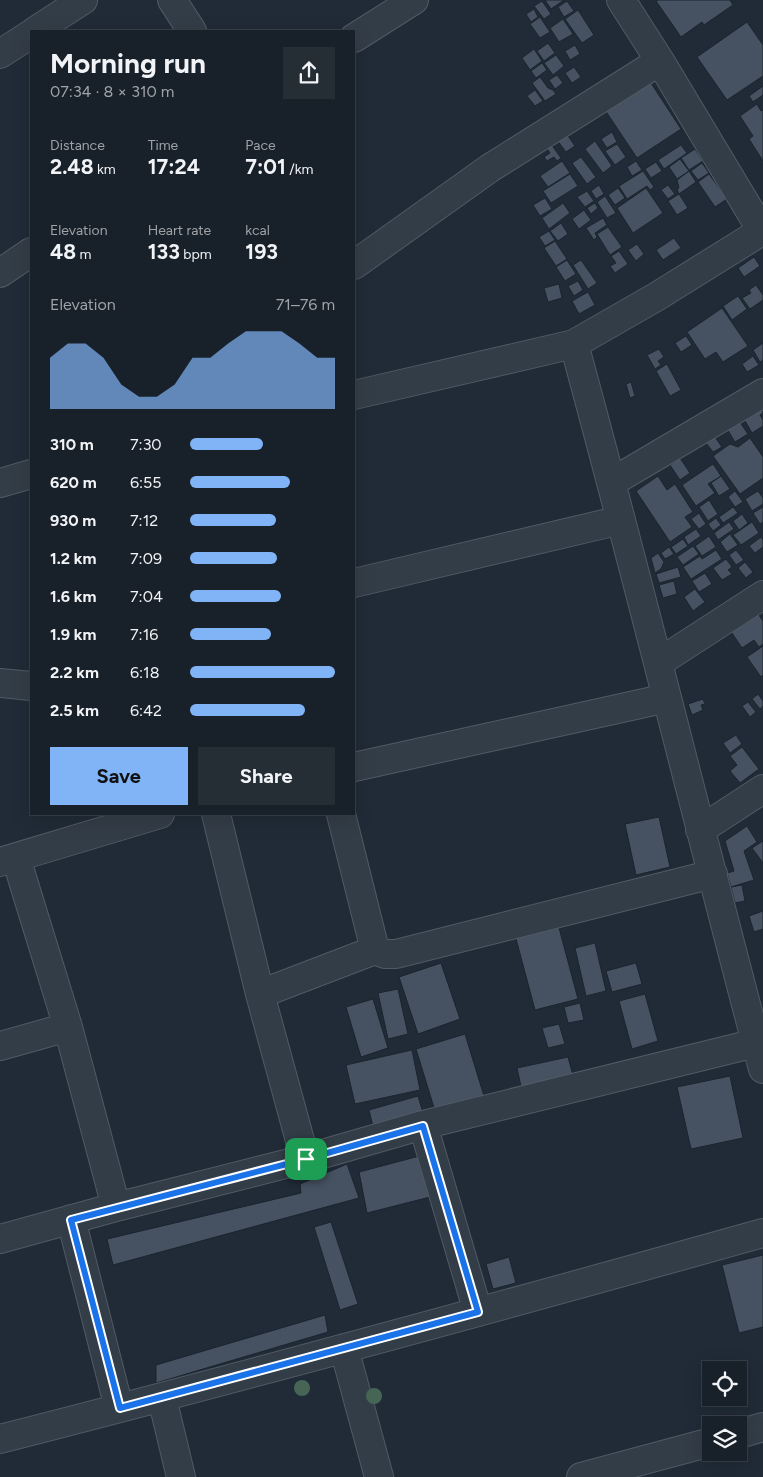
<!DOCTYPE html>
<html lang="en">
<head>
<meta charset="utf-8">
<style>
  body { margin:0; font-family:Figtree,sans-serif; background:#252d35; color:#f1f3f6; height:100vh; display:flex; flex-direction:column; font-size:19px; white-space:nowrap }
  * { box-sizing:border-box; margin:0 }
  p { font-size:16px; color:#9fa3a8 }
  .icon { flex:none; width:28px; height:28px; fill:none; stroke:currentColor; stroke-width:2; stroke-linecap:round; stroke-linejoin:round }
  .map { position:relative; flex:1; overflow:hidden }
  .drawer { position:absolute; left:30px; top:30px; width:325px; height:785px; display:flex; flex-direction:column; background:#182029; border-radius:0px; box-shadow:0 5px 20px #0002,0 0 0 1px #363e46 }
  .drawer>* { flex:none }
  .fabs { position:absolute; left:702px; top:1361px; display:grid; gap:10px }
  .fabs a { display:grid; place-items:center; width:45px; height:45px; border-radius:0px; background:#182029; box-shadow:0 5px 20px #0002,0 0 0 1px #363e46; font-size:25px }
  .pin { position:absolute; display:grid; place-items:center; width:42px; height:42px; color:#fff; margin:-21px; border-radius:10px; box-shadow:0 2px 8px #0006 }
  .round { display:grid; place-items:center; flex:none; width:52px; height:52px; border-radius:0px; background:#252d35 }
  .summary { display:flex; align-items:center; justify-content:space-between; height:85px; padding:0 20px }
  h1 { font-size:28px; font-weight:700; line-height:38px }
  .metrics { display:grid; grid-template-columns:repeat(3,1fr); gap:8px; height:85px; padding:5px 20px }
  .metrics div { display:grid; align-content:center }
  .metrics b { font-size:21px; font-weight:700 }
  .metrics small { font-size:14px; font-weight:400 }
  .metrics p { font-size:14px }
  .chart { height:140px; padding:10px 20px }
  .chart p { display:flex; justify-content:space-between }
  .chart svg { width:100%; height:90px; margin-top:5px; fill:#80b4f6; opacity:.7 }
  .action { display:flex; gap:10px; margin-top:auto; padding:10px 20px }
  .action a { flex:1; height:58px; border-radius:0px; background:#80b4f6; color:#111; font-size:20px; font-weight:700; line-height:58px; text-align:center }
  .action a+a { background:#252d35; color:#f1f3f6 }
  ul { padding:0 20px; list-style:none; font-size:16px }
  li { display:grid; grid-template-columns:80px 60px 1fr; align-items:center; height:38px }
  li i { height:12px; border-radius:6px; background:#80b4f6 }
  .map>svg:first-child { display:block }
</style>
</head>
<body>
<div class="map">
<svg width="763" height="1477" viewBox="0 0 763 1477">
  <rect width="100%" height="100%" fill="#202b37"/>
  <path fill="#465261" stroke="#1b242e" d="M545,0H564L551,9Z
    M658,0H730L733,5L704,25L702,22L681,37L656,1Z
    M542,1L551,14L544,19L534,6Z
    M567,1L574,11L564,17L558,7Z
    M534,9L538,17L531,22L526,14Z
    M578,10L594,35L582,43L565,19Z
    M540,17L550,32L540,38L530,24Z
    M563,19L573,34L559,42L550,28Z
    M747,22L763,45V76L727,100L697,57Z
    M548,43L555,53L544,61L537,51Z
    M575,45L580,54L570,60L565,51Z
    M534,49L542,61L530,70L522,58Z
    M556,55L564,66L553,75L544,63Z
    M542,63L547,70L536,78L531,71Z
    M574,67L581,77L572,83L565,73Z
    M557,75L563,83L555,89L549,80Z
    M540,77L548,88L553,90L556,94L545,101L532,83Z
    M649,80L681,129L637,158L605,110Z
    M763,86V95L753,102L749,96Z
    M535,90L543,101L535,106L527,96Z
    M757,104L761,111L763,110V161L749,139L753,136L740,116Z
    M612,132L617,142L607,148L601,139Z
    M566,133L575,146L566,152L557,140Z
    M595,141L612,166L603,173L585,149Z
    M551,144L561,158L557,161L554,157L547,161L544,157L550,153L546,147Z
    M617,144L626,157L615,165L605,151Z
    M681,145L687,153L664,169L658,160Z
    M695,149L703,161L689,170L681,158Z
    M581,157L596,177L587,184L572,163Z
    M680,159L689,171L677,179L669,167Z
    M562,161L570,173L548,187L540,176Z
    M636,161L642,170L632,176L627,167Z
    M656,162L662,171L651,178L645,169Z
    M702,163L709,173L698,180L691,171Z
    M643,171L654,187L650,190L647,186L627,199L619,186Z
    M689,171L696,182L679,194L677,189L679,188L677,180Z
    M570,174L578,186L551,203L543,191Z
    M709,174L727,199L715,207L698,182Z
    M599,185L604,194L596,199L591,191Z
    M668,185L675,194L668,199L661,190Z
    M618,188L625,198L615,205L608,195Z
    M646,188L663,213L633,233L617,208Z
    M587,191L594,201L585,207L577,197Z
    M679,194L688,208L677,215L668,201Z
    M605,196L616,213L607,218L597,202Z
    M545,198L552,209L540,216L533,205Z
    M563,203L570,213L549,229L542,218Z
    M595,203L598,208L591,214L587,208Z
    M584,210L591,220L579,229L572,219Z
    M603,218L607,225L595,233L597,237L594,240L586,228Z
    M561,223L568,234L558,241L550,231Z
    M608,227L622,247L610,255L597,234Z
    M549,231L555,240L545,246L539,237Z
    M674,238L681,248L663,260L656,250Z
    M555,241L567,259L556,266L544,248Z
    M637,244L644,254L636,261L628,250Z
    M619,251L628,264L615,273L610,266L616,263L611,256Z
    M754,257L760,266L744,277L738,268Z
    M567,260L576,274L565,281L556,267Z
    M581,260L597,283L588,289L573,265Z
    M578,281L583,290L574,296L568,286Z
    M559,284L562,298L548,302L544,288Z
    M756,285L763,295V300L750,309L742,298L751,293L749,290Z
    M588,292L595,305L579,314L572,301Z
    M738,296L747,309L732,320L723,306Z
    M722,308L748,346L723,362L716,352L705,359L687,332Z
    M686,336L692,345L681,352L675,343Z
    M763,343V360L760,362L753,350Z
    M659,349L664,357L658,361L661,365L655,369L647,355Z
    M753,356L759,365L747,372L742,364Z
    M667,364L681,390L670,396L656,371Z
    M631,382L635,396L630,398L626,384Z
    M762,409L763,413L760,415L763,420V426L752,433L744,419Z
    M739,421L748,434L735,442L727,429Z
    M715,437L722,447L713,452L706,443Z
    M750,438L763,457V478L740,494L713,456L730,444L738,447Z
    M680,458L690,473L680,480L670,465Z
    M713,464L721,476L708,484L715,493L696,506L682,485Z
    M658,476L667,490L675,484L693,512L685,517L692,527L670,542L636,491Z
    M721,476L730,489L719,496L711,483Z
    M735,491L743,502L735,507L728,497Z
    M758,491L763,498V504L752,511L745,499Z
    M709,500L718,514L708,521L699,507Z
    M733,507L738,513L723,523L719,517Z
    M763,507V522L760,524L753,513Z
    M699,513L706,524L699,529L691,519Z
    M742,514L748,523L739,530L733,521Z
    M716,518L721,525L713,531L708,524Z
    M729,522L734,529L718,540L714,533Z
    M752,522L759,533L741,545L733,535Z
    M696,529L701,536L688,545L684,537Z
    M730,534L738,545L727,552L720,542Z
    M709,536L716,547L702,556L695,546Z
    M761,537L763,540V547L755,553L749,546Z
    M683,539L688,546L676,554L671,547Z
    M693,546L699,554L683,565L677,557Z
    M669,547L674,554L665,559L661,553Z
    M716,550L722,559L691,579L683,567L700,556L702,559Z
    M736,550L744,560L736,565L729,555Z
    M658,553L664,562L661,569L655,573L651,558Z
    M726,559L732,567L728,570L732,574L722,580L713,568Z
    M745,562L753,572L746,578L738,568Z
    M678,567L681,577L659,583L656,574Z
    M705,573L712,584L699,592L692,581Z
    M674,581L677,594L663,598L659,585Z
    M695,589L705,602L693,611L684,597Z
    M754,608L763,621V644L759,647L754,640L742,648L728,627Z
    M763,646V675L761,677L747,657Z
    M758,694L763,701V706L760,709L752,699Z
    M703,699L705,704L701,705L703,710L692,715L688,704Z
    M748,702L756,712L750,717L742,706Z
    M736,735L742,744L730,753L723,743Z
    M742,747L759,769L740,783L730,771L737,765L730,756Z
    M659,817L670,867L636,875L625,824Z
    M747,826L757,842L744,851L754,880L731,887L727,873L734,871L725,841Z
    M763,841V863L752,848Z
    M742,885L745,901L735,903L731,887Z
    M763,911V929L754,932L749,916Z
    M558,924L578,999L535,1010L515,935Z
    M595,943L606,991L586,996L575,948Z
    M441,963L460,1019L418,1034L399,977Z
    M636,963L642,984L612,992L606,971Z
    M398,989L408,1034L388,1039L378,993Z
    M645,994L658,1041L632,1049L619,1001Z
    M373,999L388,1048L361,1057L346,1007Z
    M580,1003L584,1020L568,1023L564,1007Z
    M559,1024L565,1044L548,1048L542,1028Z
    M465,1034L484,1096L435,1111L416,1049Z
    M412,1050L420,1090L355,1104L346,1065Z
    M568,1057L574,1079L522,1091L517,1068Z
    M730,1076L743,1138L691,1149L677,1087Z
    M418,1096L424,1116L374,1131L369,1110Z
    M427,1154L438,1195L367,1213L359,1172Z
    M347,1164L359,1198L113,1265L107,1239L301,1193L300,1184Z
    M331,1222L358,1304L340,1310L314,1227Z
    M763,1255V1327L739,1333L722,1265Z
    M509,1257L516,1283L493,1289L486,1264Z
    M325,1315L328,1332L156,1383V1365Z"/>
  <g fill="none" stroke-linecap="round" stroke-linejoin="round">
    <defs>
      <path id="minor" d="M172,0L192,31
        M35,31L83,0
        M354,38L414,0
        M0,54L31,34
        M354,265L490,168L660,61
        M0,273L31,252
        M574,344C640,585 699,828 763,1069
        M354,395L574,344L656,297L762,231L660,61L621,0
        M612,482L763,393
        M0,483L31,474
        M354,583L621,520
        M658,663L763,595
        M0,683L31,686
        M354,767L667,698
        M216,814L260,994L305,1159
        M341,814L375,950
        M700,830L763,789
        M16,858L68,1027L116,1207
        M0,862L160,814
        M260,994L375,950L385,954H396L713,874
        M0,1046L68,1027
        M423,1125L478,1312
        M71,1219L119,1408
        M0,1239L116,1207L305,1159L423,1125L756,1043
        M344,1348L379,1477
        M162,1398L181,1477
        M739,1434L763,1427
        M0,1439C255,1374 509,1304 763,1233
        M581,1477L711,1442"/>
    </defs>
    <use href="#minor" stroke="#515a65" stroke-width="30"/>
    <use href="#minor" stroke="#333d47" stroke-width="28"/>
  </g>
  <g fill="#466555">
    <circle cx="302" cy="1388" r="8"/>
    <circle cx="374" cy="1396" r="8"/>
  </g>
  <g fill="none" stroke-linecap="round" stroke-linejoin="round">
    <defs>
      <path id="route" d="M423,1126L478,1312L120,1408L71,1220L306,1159Z"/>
    </defs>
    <use href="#route" stroke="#fff" stroke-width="10"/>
    <use href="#route" stroke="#1a73e8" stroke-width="6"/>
  </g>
</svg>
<div class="fabs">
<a><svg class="icon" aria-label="locate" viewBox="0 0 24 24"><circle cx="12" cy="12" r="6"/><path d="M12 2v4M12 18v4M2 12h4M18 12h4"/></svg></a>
<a><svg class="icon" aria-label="layers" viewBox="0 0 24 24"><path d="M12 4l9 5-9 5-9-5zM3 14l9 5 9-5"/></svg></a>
</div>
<div class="pin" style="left:306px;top:1159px;background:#1e9e55"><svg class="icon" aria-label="arrive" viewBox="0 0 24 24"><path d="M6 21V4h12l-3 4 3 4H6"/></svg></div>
<section class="drawer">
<div class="summary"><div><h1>Morning run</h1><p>07:34 · 8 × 310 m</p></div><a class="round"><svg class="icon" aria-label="share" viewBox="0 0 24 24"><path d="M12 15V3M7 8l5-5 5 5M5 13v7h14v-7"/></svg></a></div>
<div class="metrics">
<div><p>Distance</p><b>2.48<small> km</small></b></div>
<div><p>Time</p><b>17:24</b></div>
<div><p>Pace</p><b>7:01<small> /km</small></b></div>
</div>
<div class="metrics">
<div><p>Elevation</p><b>48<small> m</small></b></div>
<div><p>Heart rate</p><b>133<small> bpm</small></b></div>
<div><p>kcal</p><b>193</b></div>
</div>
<div class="chart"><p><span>Elevation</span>71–76 m</p>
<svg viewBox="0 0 160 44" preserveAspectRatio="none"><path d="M0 44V19L10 12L20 12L30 19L40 32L50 38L60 38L70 32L80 19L90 19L100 12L110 6L120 6L130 6L140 12L150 19L160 19V44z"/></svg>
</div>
<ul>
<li><b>310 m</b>7:30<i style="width:50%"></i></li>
<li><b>620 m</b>6:55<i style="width:69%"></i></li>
<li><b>930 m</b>7:12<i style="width:59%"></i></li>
<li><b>1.2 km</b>7:09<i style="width:60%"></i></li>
<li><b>1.6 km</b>7:04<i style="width:63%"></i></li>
<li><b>1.9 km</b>7:16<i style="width:56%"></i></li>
<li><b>2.2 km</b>6:18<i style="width:100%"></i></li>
<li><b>2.5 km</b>6:42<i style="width:79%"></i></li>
</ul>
<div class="action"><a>Save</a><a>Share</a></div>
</section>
</div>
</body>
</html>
